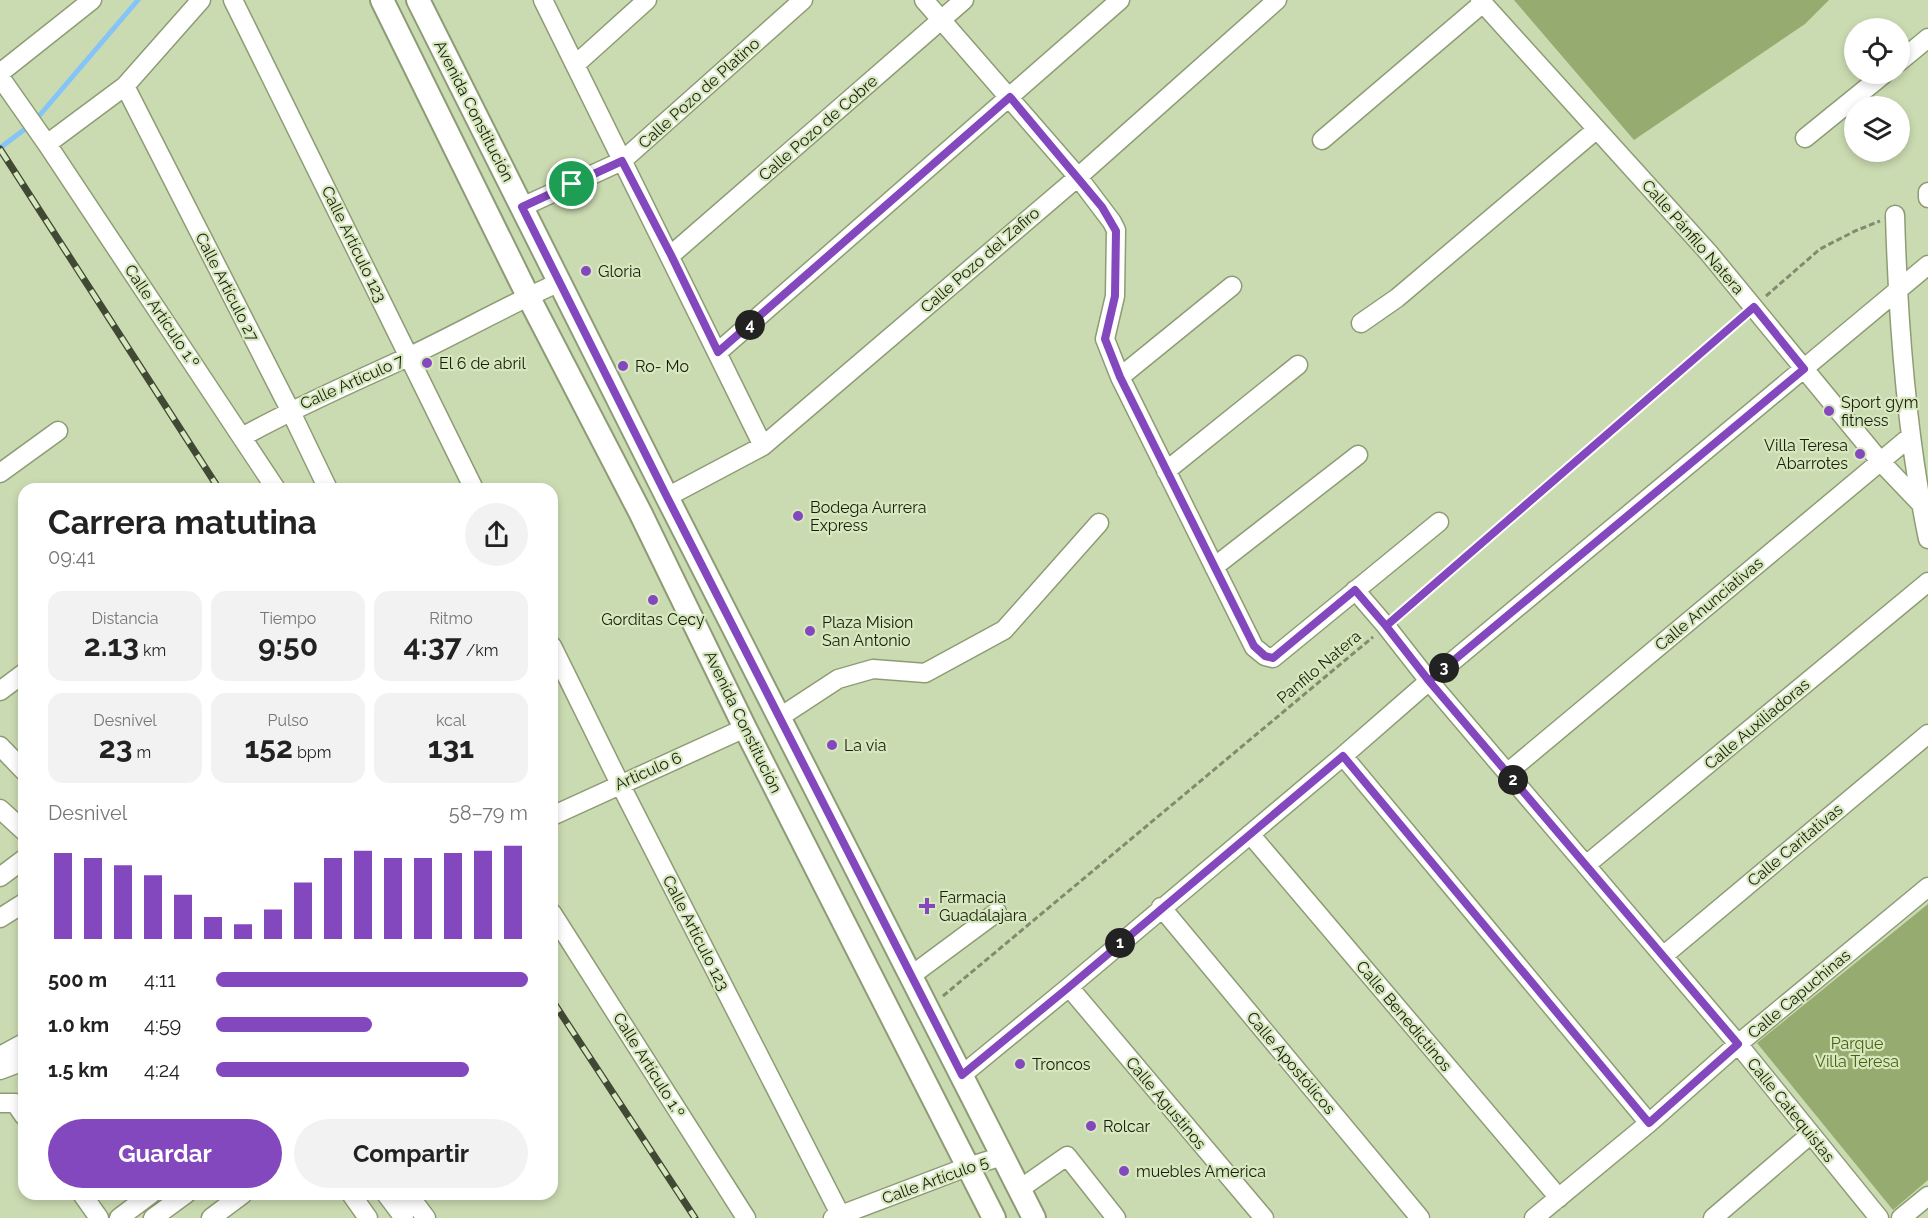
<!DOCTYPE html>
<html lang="es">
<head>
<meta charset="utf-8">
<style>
  body { margin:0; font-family:Raleway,sans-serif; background:#f2f2f2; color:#222; height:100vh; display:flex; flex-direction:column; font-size:22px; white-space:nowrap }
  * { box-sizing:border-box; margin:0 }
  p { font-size:20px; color:#767676 }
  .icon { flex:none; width:33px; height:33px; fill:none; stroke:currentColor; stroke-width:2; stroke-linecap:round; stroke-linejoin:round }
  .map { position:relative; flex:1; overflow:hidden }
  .panel { position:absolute; left:18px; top:483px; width:540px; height:717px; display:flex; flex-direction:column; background:#fff; border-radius:18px; box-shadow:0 3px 9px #0003 }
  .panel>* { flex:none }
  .tools { position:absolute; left:1844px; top:18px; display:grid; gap:12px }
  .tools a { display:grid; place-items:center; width:66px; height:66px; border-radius:50%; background:#fff; box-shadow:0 3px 9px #0003; font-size:30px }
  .pin { position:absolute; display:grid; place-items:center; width:51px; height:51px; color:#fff; margin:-26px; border:3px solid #fff; border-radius:50%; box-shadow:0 2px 6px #0007 }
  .km { position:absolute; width:30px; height:30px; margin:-15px; border-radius:50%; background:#222; color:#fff; font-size:16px; line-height:30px; text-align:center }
  .round { display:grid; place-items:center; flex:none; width:63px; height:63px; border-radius:32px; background:#f2f2f2 }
  .summary { display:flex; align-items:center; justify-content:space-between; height:102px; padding:0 30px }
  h1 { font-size:33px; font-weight:700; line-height:45px }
  .figures { display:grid; grid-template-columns:repeat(3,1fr); gap:9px; height:102px; padding:6px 30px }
  .figures div { display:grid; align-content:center; border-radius:15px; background:#f2f2f2; text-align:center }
  .figures b { font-size:30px; font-weight:700 }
  .figures small { font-size:16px; font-weight:400 }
  .figures p { font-size:16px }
  .chart { height:168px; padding:12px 30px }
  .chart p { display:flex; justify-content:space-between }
  .chart svg { width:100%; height:108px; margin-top:6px; stroke:#8448be; stroke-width:6 }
  .button { display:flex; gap:12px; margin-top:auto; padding:12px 30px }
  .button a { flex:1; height:69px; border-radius:36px; background:#8448be; color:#fff; font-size:24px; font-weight:700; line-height:69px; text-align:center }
  .button a+a { background:#f2f2f2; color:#222 }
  ul { padding:0 30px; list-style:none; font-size:20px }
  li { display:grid; grid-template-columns:96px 72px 1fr; align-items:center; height:45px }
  li i { height:15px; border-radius:8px; background:#8448be }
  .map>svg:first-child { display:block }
</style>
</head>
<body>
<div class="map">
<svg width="1928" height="1218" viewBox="0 0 1928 1218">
  <rect width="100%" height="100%" fill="#cbdbb1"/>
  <path fill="#96ab6f" d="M1514,0H1829L1805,24L1634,140Z
    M1928,904V1180L1893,1210L1757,1043Z"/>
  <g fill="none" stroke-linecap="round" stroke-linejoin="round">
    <path stroke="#85c4f7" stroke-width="5" d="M0,148L33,123L138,0"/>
    <defs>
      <path id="minor" d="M233,0L474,489
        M543,0C616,149 691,297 763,446
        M924,0L1078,177L1112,222L1116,230L1115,296L1105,339L1120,377L1254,647L1265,656L1273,658L1439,522
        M1480,0L1708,252L1880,461L1921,504
        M1899,62L1928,38
        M575,65L647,0
        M0,73L92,0
        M0,77L47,144L276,489
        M125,86L290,410L328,489
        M1805,138L1884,74
        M1322,140L1483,3
        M47,144L125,86L201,0
        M1928,192V198
        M522,207L622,161L803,0
        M1895,215C1898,323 1906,433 1928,539
        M671,255L964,0
        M1361,323L1397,298L1597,129
        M718,352L1120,0
        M1120,377L1232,286
        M242,437C296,407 352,383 408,357C459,333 508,305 560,282
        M1166,471L1298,365
        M0,473L58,431
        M667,497L763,446L1078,177L1277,0
        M1214,567L1358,455
        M1355,590L1386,626L1429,681L1738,1044L1879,1218
        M552,646L620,784L842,1218
        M0,691L24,673
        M780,717L838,679L873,669L925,673L1004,630L1099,523
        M0,746L24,771
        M1343,756L1649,1123
        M1507,773L1911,436
        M0,809L24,831
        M552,816L745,728
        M1250,834L1559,1198
        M1586,865L1928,582
        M0,877L24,859
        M1161,907L1420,1218
        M552,913L746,1218
        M0,918L24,903
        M1663,956L1928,734
        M912,975L997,912
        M1069,987L1264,1218
        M0,1056L24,1043
        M0,1070L24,1061
        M962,1075L1069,987L1343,756L1429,681L1928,265
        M0,1103H15L24,1116
        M1020,1189L1067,1156L1116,1218
        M82,1194L99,1218
        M351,1194L368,1218
        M386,1194L404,1218
        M408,1194L426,1218
        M119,1218L151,1194
        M153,1218L186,1194
        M211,1218L243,1194
        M833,1218L967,1167L1003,1156
        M1534,1218L1649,1123L1738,1044L1928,887
        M1713,1218L1811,1134
        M1901,1218L1928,1196"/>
      <path id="major" d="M382,0L528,296L640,512L745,728L994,1218
        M418,0L667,497L1034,1218"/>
    </defs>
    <use href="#minor" stroke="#8e9c75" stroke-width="21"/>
    <use href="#major" stroke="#8e9c75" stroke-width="26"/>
    <path stroke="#808c6d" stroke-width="3" stroke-dasharray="6 3" stroke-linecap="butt" d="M1766,296L1820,249L1855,231L1880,221
      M1399,615L1740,318
      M943,996L1373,637"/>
    <use href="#minor" stroke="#fff" stroke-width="18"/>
    <use href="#major" stroke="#fff" stroke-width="22"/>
    <defs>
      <path id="rail" d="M0,149L219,489
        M552,1000L695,1218"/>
    </defs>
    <use href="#rail" stroke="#414934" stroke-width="7"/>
    <use href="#rail" stroke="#d8e8be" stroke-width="4.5" stroke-dasharray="14" stroke-linecap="butt"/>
  </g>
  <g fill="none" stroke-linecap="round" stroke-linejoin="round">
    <defs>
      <path id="route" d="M572,184L522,207L667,497L962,1075L1069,987L1343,756L1649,1123L1738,1044L1429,681L1386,626L1754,307L1804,369L1429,681L1386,626L1355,590L1273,658L1265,656L1254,646L1120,377L1105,339L1115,296L1116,231L1102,207L1010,97L718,352L671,255L622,161L572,184"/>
    </defs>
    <use href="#route" stroke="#fff" stroke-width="12"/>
    <use href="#route" stroke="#8448be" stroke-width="8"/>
  </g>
  <g fill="#8448be" stroke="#d8e8be" stroke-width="2">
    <circle cx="586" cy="271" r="6"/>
    <circle cx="427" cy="363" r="6"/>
    <circle cx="623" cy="366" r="6"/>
    <circle cx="1829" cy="411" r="6"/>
    <circle cx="1860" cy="454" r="6"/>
    <circle cx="798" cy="516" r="6"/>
    <circle cx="653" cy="600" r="6"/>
    <circle cx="810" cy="631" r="6"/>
    <circle cx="832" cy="745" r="6"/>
    <path d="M924 897h6v6h6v6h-6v6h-6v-6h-6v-6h6z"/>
    <circle cx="1020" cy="1064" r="6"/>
    <circle cx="1091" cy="1126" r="6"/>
    <circle cx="1124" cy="1171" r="6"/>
  </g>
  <g text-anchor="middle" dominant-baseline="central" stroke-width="4.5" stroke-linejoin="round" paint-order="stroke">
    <g font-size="16" fill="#181d0e" stroke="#d8e8be">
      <text transform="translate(699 93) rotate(-42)">Calle Pozo de Platino</text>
      <text transform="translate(474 111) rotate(63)">Avenida Constitución</text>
      <text transform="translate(818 128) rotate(-41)">Calle Pozo de Cobre</text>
      <text transform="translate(1693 237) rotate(49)">Calle Pánfilo Natera</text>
      <text transform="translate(354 244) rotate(64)">Calle Artículo 123</text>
      <text transform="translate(980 260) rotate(-41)">Calle Pozo del Zafiro</text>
      <text transform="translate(227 287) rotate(63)">Calle Artículo 27</text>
      <text transform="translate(162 316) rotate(56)">Calle Artículo 1.º</text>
      <text transform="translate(352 382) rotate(-24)">Calle Artículo 7</text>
      <text transform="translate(1709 604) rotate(-40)">Calle Anunciativas</text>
      <text transform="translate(1319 667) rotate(-40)">Panfilo Natera</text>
      <text transform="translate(743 722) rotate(64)">Avenida Constitución</text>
      <text transform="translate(1757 724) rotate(-40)">Calle Auxiliadoras</text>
      <text transform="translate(648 771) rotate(-24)">Articulo 6</text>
      <text transform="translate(1795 845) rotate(-40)">Calle Caritativas</text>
      <text transform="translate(696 933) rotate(63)">Calle Artículo 123</text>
      <text transform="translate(1799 994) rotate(-40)">Calle Capuchinas</text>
      <text transform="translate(1404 1016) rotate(50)">Calle Benedictinos</text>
      <text transform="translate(1291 1063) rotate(50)">Calle Apostólicos</text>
      <text transform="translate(649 1065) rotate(58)">Calle Artículo 1.º</text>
      <text transform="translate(1166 1103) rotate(50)">Calle Agustinos</text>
      <text transform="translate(1791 1110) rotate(51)">Calle Catequistas</text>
      <text transform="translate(935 1180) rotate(-20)">Calle Artículo 5</text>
    </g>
    <g font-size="16" fill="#181d0e" stroke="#d8e8be" text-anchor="start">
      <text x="598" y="271">Gloria</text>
      <text x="439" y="363">El 6 de abril</text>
      <text x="635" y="366">Ro- Mo</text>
      <text x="1841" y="402">Sport gym<tspan x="1841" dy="18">fitness</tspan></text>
      <text x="1848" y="445" text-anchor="end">Villa Teresa<tspan x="1848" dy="18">Abarrotes</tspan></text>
      <text x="810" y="507">Bodega Aurrera<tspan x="810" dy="18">Express</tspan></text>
      <text x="653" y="619" text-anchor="middle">Gorditas Cecy</text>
      <text x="822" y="622">Plaza Mision<tspan x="822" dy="18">San Antonio</tspan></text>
      <text x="844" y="745">La via</text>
      <text x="939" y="897">Farmacia<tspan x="939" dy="18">Guadalajara</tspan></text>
      <text x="1032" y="1064">Troncos</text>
      <text x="1103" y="1126">Rolcar</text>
      <text x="1136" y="1171">muebles America</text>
    </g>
    <g font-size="16" fill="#4b6014" stroke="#d8e8be">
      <text x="1857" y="1043">Parque<tspan x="1857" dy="18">Villa Teresa</tspan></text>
    </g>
  </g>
</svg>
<div class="tools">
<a><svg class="icon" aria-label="locate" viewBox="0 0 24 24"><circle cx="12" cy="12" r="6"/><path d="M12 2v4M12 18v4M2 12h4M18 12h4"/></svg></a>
<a><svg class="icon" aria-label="layers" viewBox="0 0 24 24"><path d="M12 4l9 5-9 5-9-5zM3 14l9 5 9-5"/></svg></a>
</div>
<div class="pin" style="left:572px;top:184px;background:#1e9e55"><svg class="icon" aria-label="arrive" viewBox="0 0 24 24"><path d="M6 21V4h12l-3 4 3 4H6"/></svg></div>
<b class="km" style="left:1120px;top:943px">1</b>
<b class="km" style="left:1513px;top:780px">2</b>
<b class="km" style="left:1444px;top:668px">3</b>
<b class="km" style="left:750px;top:325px">4</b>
<section class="panel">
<div class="summary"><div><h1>Carrera matutina</h1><p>09:41</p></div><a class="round"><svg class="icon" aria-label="share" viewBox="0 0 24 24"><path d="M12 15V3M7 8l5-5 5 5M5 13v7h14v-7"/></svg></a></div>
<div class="figures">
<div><p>Distancia</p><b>2.13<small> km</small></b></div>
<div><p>Tiempo</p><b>9:50</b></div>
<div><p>Ritmo</p><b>4:37<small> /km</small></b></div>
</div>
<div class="figures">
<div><p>Desnivel</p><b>23<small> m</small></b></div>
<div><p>Pulso</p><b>152<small> bpm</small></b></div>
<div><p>kcal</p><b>131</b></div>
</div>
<div class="chart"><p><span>Desnivel</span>58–79 m</p>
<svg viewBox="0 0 160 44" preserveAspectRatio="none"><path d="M5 44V9M15 44V11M25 44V14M35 44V18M45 44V26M55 44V35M65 44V38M75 44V32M85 44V21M95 44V11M105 44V8M115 44V11M125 44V11M135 44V9M145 44V8M155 44V6"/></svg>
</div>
<ul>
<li><b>500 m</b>4:11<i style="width:100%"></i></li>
<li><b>1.0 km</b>4:59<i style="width:50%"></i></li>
<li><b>1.5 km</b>4:24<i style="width:81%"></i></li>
</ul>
<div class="button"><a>Guardar</a><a>Compartir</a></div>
</section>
</div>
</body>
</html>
